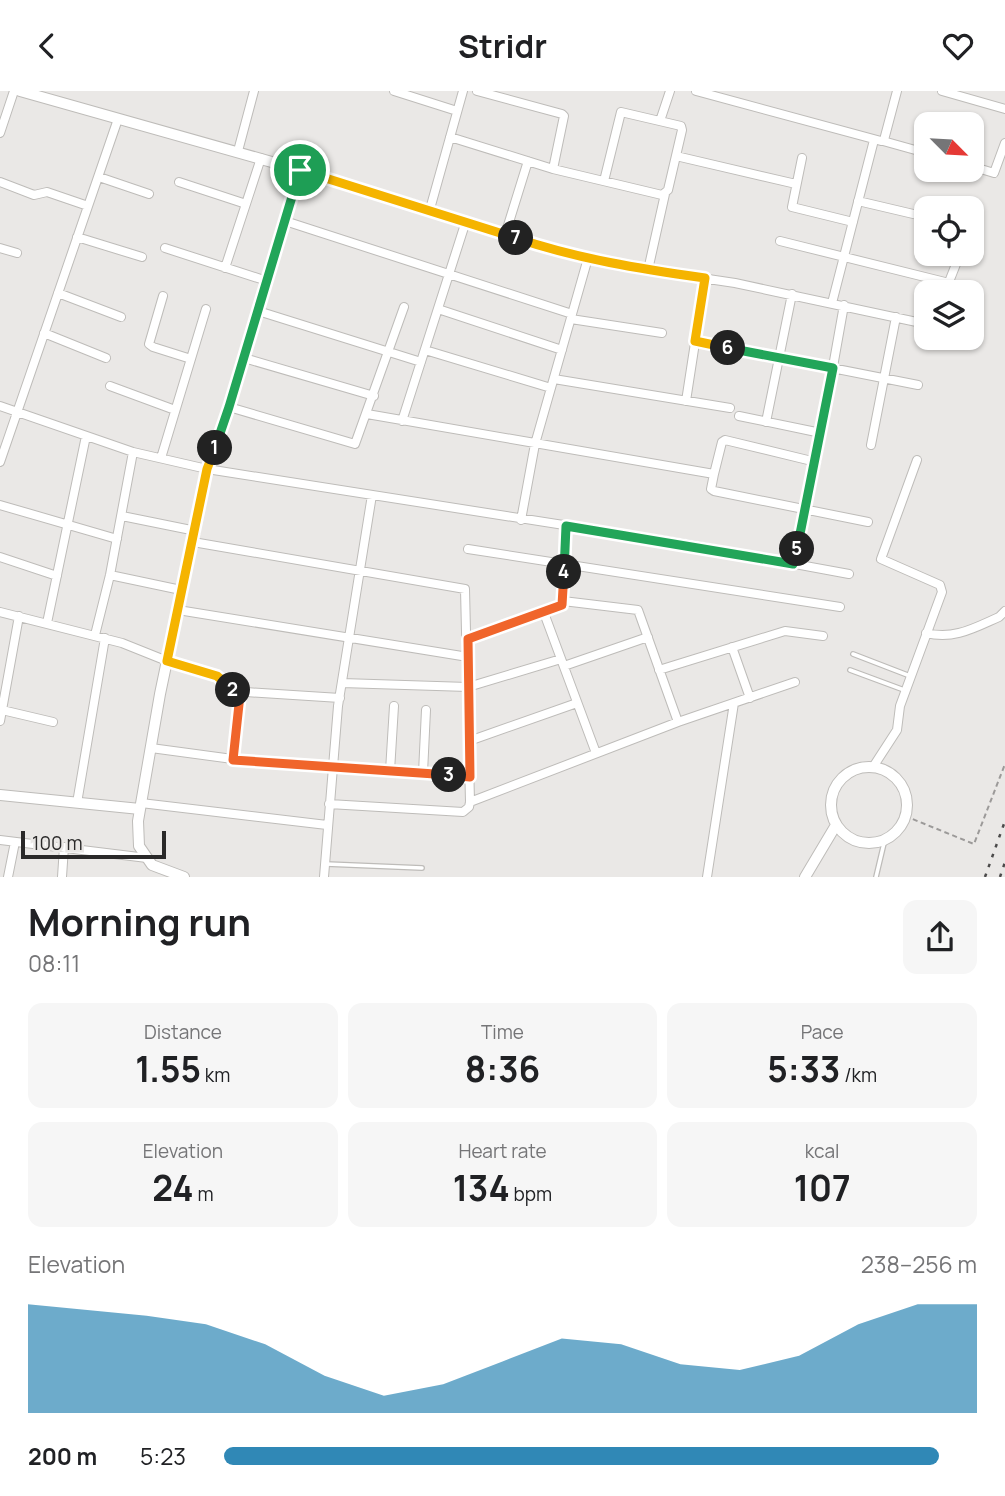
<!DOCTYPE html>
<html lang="en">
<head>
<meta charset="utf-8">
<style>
  body { margin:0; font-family:Manrope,sans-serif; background:#f6f6f6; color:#202124; height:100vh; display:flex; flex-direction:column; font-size:26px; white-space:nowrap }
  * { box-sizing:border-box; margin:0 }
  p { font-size:23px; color:#757577 }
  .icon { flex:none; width:38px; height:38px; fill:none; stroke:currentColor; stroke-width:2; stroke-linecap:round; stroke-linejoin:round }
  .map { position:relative; height:786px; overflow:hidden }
  .drawer { display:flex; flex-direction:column; background:#fff; flex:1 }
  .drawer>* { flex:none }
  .needle { width:46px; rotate:114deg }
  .controls { position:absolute; left:914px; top:21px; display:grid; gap:14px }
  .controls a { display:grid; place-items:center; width:70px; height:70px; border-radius:14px; background:#fff; box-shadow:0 2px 5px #0004; font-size:35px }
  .scale { position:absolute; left:21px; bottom:18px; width:145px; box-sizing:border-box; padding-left:7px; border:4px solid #2a2929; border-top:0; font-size:19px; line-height:24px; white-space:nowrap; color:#2a2929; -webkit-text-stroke:5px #eae8e6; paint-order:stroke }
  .pin { position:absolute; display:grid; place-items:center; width:60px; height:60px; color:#fff; margin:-30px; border:4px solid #fff; border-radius:50%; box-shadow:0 2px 7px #0007 }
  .km { position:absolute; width:35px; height:35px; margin:-18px; border-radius:50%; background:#222; color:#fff; font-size:19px; line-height:35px; text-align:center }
  .round { display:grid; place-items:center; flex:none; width:74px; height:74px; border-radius:14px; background:#f6f6f6 }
  .overview { display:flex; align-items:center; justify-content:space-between; height:119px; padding:0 28px }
  h1 { font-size:38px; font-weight:700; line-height:52px }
  .metrics { display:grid; grid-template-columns:repeat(3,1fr); gap:10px; height:119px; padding:7px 28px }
  .metrics div { display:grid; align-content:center; border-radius:14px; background:#f6f6f6; text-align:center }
  .metrics b { font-size:35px; font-weight:700 }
  .metrics small { font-size:19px; font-weight:400 }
  .metrics p { font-size:19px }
  .chart { height:196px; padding:14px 28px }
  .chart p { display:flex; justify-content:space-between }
  .chart svg { width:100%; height:126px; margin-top:7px; fill:#3088b6; opacity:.7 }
  ul { padding:0 28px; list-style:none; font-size:23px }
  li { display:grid; grid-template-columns:112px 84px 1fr; align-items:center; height:52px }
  li i { height:18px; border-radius:9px; background:#3088b6 }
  header { display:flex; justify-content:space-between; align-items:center; height:91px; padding:0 28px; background:#fff; font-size:32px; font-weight:700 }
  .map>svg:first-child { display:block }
</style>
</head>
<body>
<header><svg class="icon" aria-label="back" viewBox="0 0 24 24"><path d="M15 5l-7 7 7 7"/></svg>Stridr<svg class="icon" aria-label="heart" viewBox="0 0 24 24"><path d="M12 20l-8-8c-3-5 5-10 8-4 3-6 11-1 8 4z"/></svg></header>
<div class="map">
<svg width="1005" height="786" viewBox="0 0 1005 786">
  <rect width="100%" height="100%" fill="#eae8e6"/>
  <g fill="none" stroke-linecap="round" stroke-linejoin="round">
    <defs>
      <path id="service" d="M853,563L910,585
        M850,579L904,599
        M326,773L422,777
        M876,786L885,748"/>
      <path id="minor" d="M394,0L457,20
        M477,0L562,23L564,25L553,78
        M696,0L881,50L884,49L897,0
        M942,0L1005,18
        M660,30L670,0
        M0,42L14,0
        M450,46L553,78L662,104L668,99L682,39L681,35L621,21L604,90
        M883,50L926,62
        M238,60L254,0
        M676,65L796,93
        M802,67L792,116L853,131
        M971,75L994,82L1005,52
        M300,79L430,118L463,0
        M99,86L149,103
        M0,91L34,104L47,101L88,115
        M179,91L246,113
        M858,110L926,126
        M430,118L552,159L628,176L735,192L926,233
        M285,130L572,223
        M505,144L528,70
        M77,146L142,166
        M780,150L949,192
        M0,157L17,162
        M165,157L267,190
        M225,177L261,67
        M648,179L665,103
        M945,201L960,163
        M58,202L121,226
        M163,205L149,253L153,256L191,268
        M832,212L874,49
        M438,218L562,259
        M258,220L421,271
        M571,228L662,242
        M44,242L106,267
        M695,250L918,294
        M425,259L551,297
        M244,267L374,305
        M554,288L730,317
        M110,295L175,319
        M686,310L705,187
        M0,315L133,361L207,378L691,454L849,483
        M229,316L355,353L404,216
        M367,323L714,383L711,398L714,400L868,431
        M739,325L821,342
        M402,330L466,130
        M766,331L792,203
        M871,354L896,226
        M161,367L206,218
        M0,371L118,28
        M714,383L722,351L725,349L816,371
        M0,414L117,448
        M122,425L196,440
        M521,429L535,353L588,167
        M193,451L465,498L470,711L469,716L463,721L329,713
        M468,458L840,516
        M0,466L57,485
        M793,473L816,371L844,214
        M110,484L181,499
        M563,510L638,519L678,631
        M178,519L468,566
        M0,521L122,552L167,570L217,585L241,604
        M544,522L596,662
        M47,532L86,345
        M926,542C954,549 974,537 999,526L1005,520
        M95,544L110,484L133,361
        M468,548L562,514L566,435
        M732,556L750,607
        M564,575L648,546
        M659,579L785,540L823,545
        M342,592L468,596L561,568
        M2,619L53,631
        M0,630L19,525
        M469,650L577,612
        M151,657L240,669L470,686
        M233,669L238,607L246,601L340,607
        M873,676L897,639L900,615L942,501L940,494L881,468L917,369
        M390,680L394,615
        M423,682L426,619
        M470,711L678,631L795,591
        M77,712L105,547
        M141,712L327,734
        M0,749L147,767
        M8,786L15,751
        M62,786L64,756
        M324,786L338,615L372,404
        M707,786L734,612"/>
      <path id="tertiary" d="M20,0L300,79L229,316L207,378L160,603L138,730L139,755L152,774L184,786
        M831 714a38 38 0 1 1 76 0a38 38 0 1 1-76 0Z
        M0,704L140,718
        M805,786L836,734"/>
    </defs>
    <use href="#service" stroke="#bebcb9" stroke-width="6"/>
    <use href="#minor" stroke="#bebcb9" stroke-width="10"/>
    <use href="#tertiary" stroke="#bebcb9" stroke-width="12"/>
    <path stroke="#9c9a99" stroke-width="2" stroke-dasharray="5 3.5" stroke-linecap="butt" d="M905,725L974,753L1005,673"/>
    <use href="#service" stroke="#fff" stroke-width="3.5"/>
    <use href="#minor" stroke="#fff" stroke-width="8"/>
    <use href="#tertiary" stroke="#fff" stroke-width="10"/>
    <path stroke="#4c4b4b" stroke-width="2.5" stroke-dasharray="3.5 7" stroke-linecap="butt" d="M985,786L1005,730
      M1000,786L1005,771"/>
  </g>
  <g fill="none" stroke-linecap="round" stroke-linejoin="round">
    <defs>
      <path id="split-1" d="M215,357L229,316L300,79"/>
      <path id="split-2" d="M215,357L207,378L167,570L217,585L233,599"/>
      <path id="split-3" d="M233,599L240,604L233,669L449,684"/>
      <path id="split-4" d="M449,684L470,686L468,548L562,514L564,481"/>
      <path id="split-5" d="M564,481L566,435L793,473L797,458"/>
      <path id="split-6" d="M728,257L833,277L797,458"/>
      <path id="split-7" d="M516,147C578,168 641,178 705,187L695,250L728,257"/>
      <path id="split-8" d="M300,79L516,147"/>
    </defs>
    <use href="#split-1" stroke="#fff" stroke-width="14"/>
    <use href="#split-2" stroke="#fff" stroke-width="14"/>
    <use href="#split-3" stroke="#fff" stroke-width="14"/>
    <use href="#split-4" stroke="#fff" stroke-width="14"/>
    <use href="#split-5" stroke="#fff" stroke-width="14"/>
    <use href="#split-6" stroke="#fff" stroke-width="14"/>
    <use href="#split-7" stroke="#fff" stroke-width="14"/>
    <use href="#split-8" stroke="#fff" stroke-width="14"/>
    <use href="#split-1" stroke="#22a559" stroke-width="9"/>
    <use href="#split-2" stroke="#f5b400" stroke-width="9"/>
    <use href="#split-3" stroke="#f0652b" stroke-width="9"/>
    <use href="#split-4" stroke="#f0652b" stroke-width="9"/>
    <use href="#split-5" stroke="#22a559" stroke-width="9"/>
    <use href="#split-6" stroke="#22a559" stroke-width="9"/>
    <use href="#split-7" stroke="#f5b400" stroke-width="9"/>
    <use href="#split-8" stroke="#f5b400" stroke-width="9"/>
  </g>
</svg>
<div class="controls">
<a><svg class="needle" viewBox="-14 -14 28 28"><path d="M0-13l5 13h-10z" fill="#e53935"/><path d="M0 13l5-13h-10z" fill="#757577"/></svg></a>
<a><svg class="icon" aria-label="locate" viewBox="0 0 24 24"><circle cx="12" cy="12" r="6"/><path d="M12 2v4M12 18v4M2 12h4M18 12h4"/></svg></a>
<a><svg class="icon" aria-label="layers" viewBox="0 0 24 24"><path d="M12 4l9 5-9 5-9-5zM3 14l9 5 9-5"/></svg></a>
</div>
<div class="scale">100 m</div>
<div class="pin" style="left:300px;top:79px;background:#1e9e55"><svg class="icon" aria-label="arrive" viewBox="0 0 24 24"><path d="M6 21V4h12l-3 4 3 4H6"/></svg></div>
<b class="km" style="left:215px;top:357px">1</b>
<b class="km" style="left:233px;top:599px">2</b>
<b class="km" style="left:449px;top:684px">3</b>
<b class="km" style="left:564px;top:481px">4</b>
<b class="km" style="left:797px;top:458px">5</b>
<b class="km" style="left:728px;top:257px">6</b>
<b class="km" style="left:516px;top:147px">7</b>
</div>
<section class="drawer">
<div class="overview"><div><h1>Morning run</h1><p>08:11</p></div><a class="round"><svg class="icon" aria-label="share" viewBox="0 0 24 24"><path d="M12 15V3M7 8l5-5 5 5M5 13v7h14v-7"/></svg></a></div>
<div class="metrics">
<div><p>Distance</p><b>1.55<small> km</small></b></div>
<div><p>Time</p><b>8:36</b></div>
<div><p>Pace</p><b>5:33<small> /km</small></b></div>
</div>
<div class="metrics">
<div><p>Elevation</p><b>24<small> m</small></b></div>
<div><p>Heart rate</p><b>134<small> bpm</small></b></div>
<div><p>kcal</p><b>107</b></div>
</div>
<div class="chart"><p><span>Elevation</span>238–256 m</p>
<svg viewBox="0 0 160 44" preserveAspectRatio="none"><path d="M0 44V6L10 8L20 10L30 13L40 20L50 31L60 38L70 34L80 26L90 18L100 20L110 27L120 29L130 24L140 13L150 6L160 6V44z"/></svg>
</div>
<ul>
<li><b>200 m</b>5:23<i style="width:95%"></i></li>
</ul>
</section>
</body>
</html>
